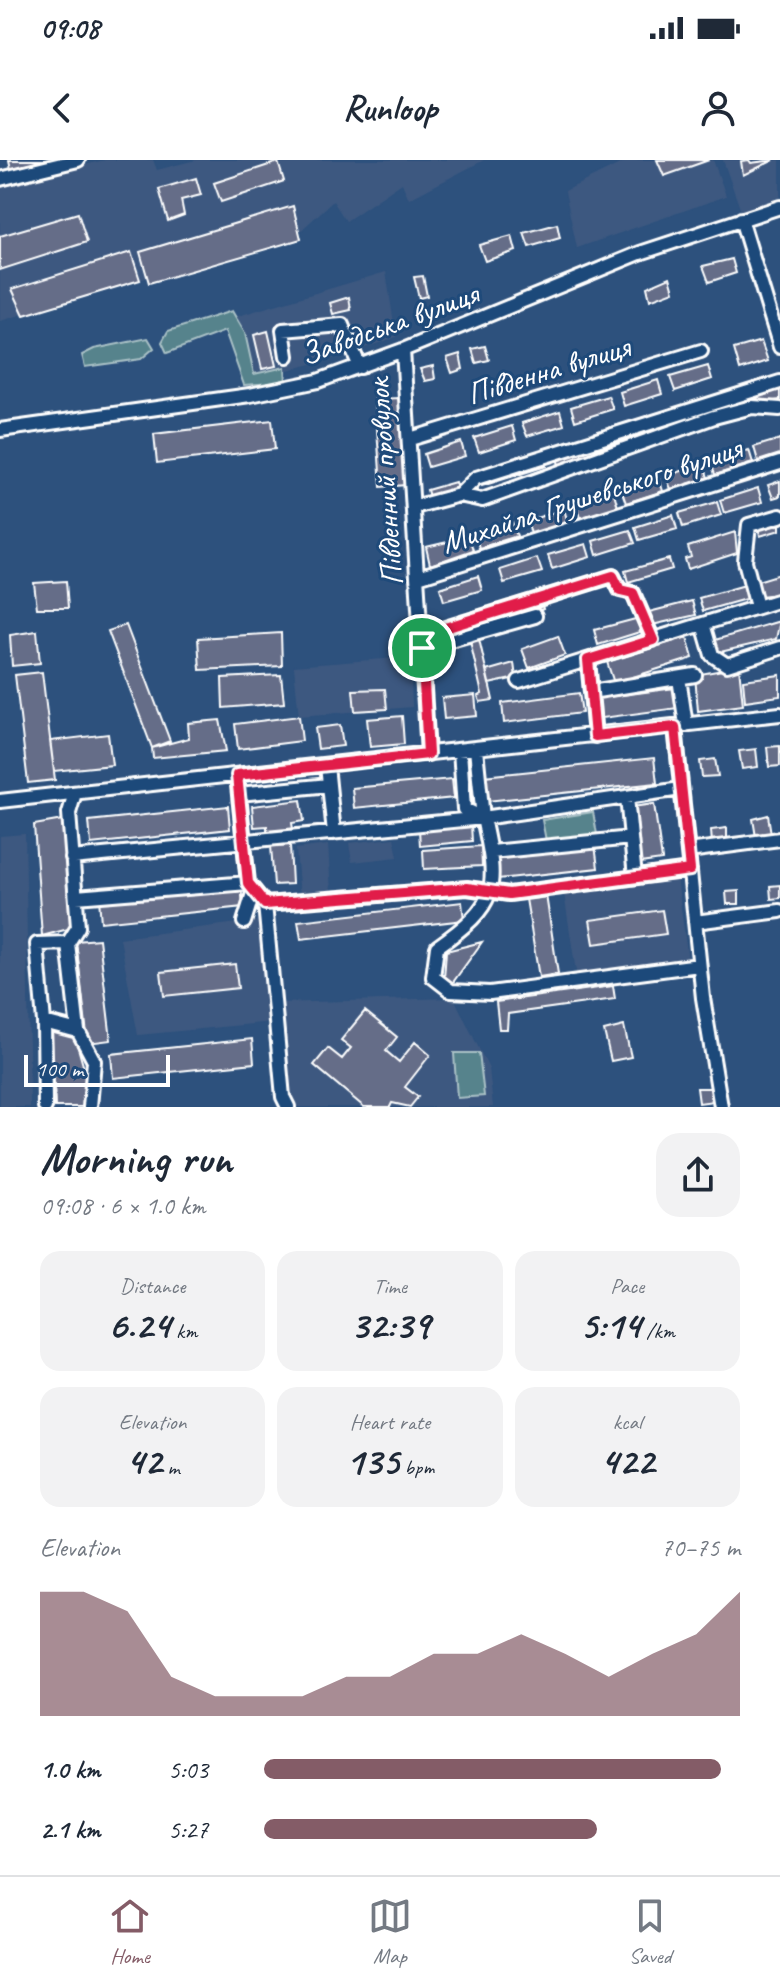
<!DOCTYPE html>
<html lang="en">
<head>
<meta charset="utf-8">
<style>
  body { margin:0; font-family:Caveat,sans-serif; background:#f2f2f3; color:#1f2937; height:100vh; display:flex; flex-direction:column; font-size:30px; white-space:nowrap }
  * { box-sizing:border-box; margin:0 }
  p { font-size:26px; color:#747a83 }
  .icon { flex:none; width:44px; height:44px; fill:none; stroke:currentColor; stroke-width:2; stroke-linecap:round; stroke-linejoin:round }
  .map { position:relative; height:947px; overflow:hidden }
  .details { display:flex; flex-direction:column; background:#fff; flex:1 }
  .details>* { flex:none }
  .scale { position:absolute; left:24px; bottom:20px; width:146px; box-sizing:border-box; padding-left:8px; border:4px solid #fff; border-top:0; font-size:22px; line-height:28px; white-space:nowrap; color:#fff; -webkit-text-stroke:6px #1f4a7a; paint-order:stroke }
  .pin { position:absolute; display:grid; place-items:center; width:68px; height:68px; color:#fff; margin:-34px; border:4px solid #fff; border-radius:50%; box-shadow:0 2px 8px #0007 }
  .round { display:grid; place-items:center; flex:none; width:84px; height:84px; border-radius:24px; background:#f2f2f3 }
  .headline { display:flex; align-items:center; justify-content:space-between; height:136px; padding:0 40px }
  h1 { font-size:44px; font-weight:800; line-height:60px }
  .stats { display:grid; grid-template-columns:repeat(3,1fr); gap:12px; height:136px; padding:8px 40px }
  .stats div { display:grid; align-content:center; border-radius:20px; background:#f2f2f3; text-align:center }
  .stats b { font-size:40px; font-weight:800 }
  .stats small { font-size:22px; font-weight:400 }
  .stats p { font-size:22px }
  .chart { height:224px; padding:16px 40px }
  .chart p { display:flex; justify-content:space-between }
  .chart svg { width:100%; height:144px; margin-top:8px; fill:#845c67; opacity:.7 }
  ul { padding:0 40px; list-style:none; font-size:26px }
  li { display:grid; grid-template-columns:128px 96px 1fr; align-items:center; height:60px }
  li i { height:20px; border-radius:10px; background:#845c67 }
  .status { display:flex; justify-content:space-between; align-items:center; height:56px; padding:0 40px; background:#fff; direction:ltr }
  .status svg { height:22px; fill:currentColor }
  header { display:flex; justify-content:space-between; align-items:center; height:104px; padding:0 40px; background:#fff; font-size:36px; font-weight:800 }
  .menu { display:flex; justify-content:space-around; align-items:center; height:112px; border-top:2px solid #e0e1e3; background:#fff; font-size:22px; color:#747a83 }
  .menu a { display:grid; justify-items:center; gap:4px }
  .menu .on { color:#845c67 }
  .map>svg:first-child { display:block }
</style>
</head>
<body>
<div class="status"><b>09:08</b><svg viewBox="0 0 49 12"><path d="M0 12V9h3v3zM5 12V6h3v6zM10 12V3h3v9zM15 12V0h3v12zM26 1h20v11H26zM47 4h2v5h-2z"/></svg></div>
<header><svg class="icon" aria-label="back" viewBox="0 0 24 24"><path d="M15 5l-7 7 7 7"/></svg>Runloop<svg class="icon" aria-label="person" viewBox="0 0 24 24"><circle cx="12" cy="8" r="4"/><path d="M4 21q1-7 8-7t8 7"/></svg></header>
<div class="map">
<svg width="780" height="947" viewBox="0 0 780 947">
  <rect width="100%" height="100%" fill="#2d517d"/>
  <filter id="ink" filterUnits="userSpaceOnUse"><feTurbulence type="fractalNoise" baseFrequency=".0125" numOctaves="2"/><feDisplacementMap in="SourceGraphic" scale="16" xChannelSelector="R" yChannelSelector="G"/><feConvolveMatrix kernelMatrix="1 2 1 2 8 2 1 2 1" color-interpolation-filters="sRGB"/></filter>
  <g filter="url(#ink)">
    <path fill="#3e5980" d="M105,0H153L157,10L196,0H484L409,39L402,23L346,61L333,41L298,73L0,161V26Z
      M628,0H713L726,36L577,88L565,31Z
      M723,0H780V37L741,51Z
      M386,112L396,177L335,198L248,220L228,159Z
      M410,497L412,547L299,556L294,506Z
      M25,674L30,947H0V676Z
      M394,678L398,697L352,702L349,683Z
      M328,685L331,733L300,737L296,689Z
      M677,718L688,801L577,818L564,733Z
      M262,760L272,862L138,875L120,778Z
      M454,838L489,909L493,947H291L286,938L278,843Z"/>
    <path fill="#56838c" stroke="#aac1c6" stroke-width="2" d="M232,151L245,173L254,214L285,207L286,222L244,225L225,171L167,193L162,182L168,171Z
      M148,178L154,188L141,199L85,207L82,195L94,189Z
      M593,652L598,680L547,686L542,660Z
      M454,893H479L484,936L457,938Z"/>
    <path fill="#656d88" stroke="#fff" stroke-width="2" d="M9,0H45L11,9Z
      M657,0H709L664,16Z
      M749,0L751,3L774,0L743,15L741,1Z
      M278,2L284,21L221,42L214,23Z
      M196,18L201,35L181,40L184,55L168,61L159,29Z
      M293,46L301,79L149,123L140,92Z
      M78,53L87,82L0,110V76Z
      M557,64L560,78L529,87L524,73Z
      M512,76L516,91L485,101L479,85Z
      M131,92L140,120L24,155L12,129Z
      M732,99L736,113L709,122L703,106Z
      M423,116L427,136L419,138L414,117Z
      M670,117L674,131L650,140L647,127Z
      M349,137L351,150L333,154L330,143Z
      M268,171L276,206L262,209L254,175Z
      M761,181L768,201L740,210L734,189Z
      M485,186L489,200L476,203L472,189Z
      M460,194L463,209L452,213L447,198Z
      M433,206L435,219L425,221L420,209Z
      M708,206L712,219L675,231L670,217Z
      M658,220L662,234L624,246L620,232Z
      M780,228V240L730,249L728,241Z
      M608,236L613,249L575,261L571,247Z
      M401,238L406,325L381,327L375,239Z
      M560,251L564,265L527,276L522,263Z
      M691,252L694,261L653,272L651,265Z
      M272,260L275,289L157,303L154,274Z
      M512,266L516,280L479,292L474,278Z
      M620,275L624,289L561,311L556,295Z
      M780,279V294L758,301L754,287Z
      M461,282L465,296L428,307L424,294Z
      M749,290L753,303L715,315L711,301Z
      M544,300L546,306L482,326L481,319Z
      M704,304L708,318L671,329L666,316Z
      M659,318L663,331L626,343L621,329Z
      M780,321V336L773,338L768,325Z
      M455,322L458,333L430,340L427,330Z
      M758,328L762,342L724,353L720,340Z
      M614,333L618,347L580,358L576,345Z
      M717,342L721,355L683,367L679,353Z
      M564,349L568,363L531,374L527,361Z
      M673,355L677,369L639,380L635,367Z
      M780,360V370L760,376L758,366Z
      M512,362L517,376L479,388L475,374Z
      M630,370L635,383L597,395L593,381Z
      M735,372L737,393L688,409L685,399L691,397L688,387Z
      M469,377L473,390L430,405L426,387Z
      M586,384L590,397L552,409L548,395Z
      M537,398L542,412L504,423L500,410Z
      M669,399L672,409L628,422L625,411Z
      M780,414V434L759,436L754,422Z
      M478,416L482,430L444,441L440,428Z
      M66,421L68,448H37L34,423Z
      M745,425L749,438L703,451L699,438Z
      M541,441L543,449L456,473L455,467Z
      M692,441L696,455L652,465L649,452Z
      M643,457L646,470L598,485L594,470Z
      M780,461L776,479L716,493L715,480Z
      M126,465L170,581L152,588L108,471Z
      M37,471L40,503L12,506L10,475Z
      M281,473L282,506L200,510L198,478Z
      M558,476L565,495L529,508L522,489Z
      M687,477L693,498L614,523L607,502Z
      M479,479L493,540L480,542L478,536L482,534L470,481Z
      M514,503L516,518L489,524L486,511Z
      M739,507L743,545L698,551L695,515Z
      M42,512L55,620L28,623L15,515Z
      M281,515L284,543L223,548L222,518Z
      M780,515V536L745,541L743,520Z
      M675,528L678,548L595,559L592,539Z
      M385,529L387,549L355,551L353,530Z
      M579,533L582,553L504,563L502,543Z
      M475,535L477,556L444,559L442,538Z
      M299,556L302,581L238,589L235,564Z
      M402,556L404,584L370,587L367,559Z
      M220,560L226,591L153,598L152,588L189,578L188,563Z
      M340,565L343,586L318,589L315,568Z
      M108,574L112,605L54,611L50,581Z
      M780,586V606L769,607L767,587Z
      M756,589L758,607L742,609L739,591Z
      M654,598L657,623L487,641L484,616Z
      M715,599L718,616L702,617L700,601Z
      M452,619L454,638L354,648L352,628Z
      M301,640L304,661L292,663L293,669L267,673V666L254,667L252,646Z
      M654,644L662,700L640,703L632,647Z
      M228,646L230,669L91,684L89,661Z
      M768,655L771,674L756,677L753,659Z
      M63,660L72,768L42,776L34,665Z
      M471,665L472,681L420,686L419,669Z
      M727,668V683L712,684L711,670Z
      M290,685L292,724L274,725L271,686Z
      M595,685L598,708L498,719L496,696Z
      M481,686L482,706L424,709L423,690Z
      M241,725L243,747L101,762L99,739Z
      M780,725V738L771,739L770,726Z
      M739,731V744H727L726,732Z
      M546,735L558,814L539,817L526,739Z
      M462,742L464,760L301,779L298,761Z
      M662,750L666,774L594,784L590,760Z
      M99,779L111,880L88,883L76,781Z
      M482,782L451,825L444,819L446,791Z
      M235,804L238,828L164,836L161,812Z
      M613,826L615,839L508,854L507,869H499L496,842Z
      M365,851L397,877L386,891L399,902L415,882L430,895L405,927L418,937L410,947L392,943L390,947H364L314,905L328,888L342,899L351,888L341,880Z
      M624,866L631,897L611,901L604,871Z
      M52,870L74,874L87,919L83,947H55Z
      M252,879L254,903L113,918L111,894Z
      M697,928H713L714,941L699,943Z"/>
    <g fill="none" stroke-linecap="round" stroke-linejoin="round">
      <defs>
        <path id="minor" d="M0,19L78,0
          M741,59L780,187
          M403,190L428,594
          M287,196L283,170L342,165L360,207
          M0,270L250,235L318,221L403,190L640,93L780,47
          M410,279L701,191
          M459,335L476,318L780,222
          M414,347L459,335L482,340L714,257L752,247L780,249
          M418,417L780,303
          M757,447L745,401L749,365L780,356
          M703,464L712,495L727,505L780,488
          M442,481L445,468L613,416L620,430L633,433L653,480
          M422,488L535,456
          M588,500L595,576
          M679,518L686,565
          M519,521L780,440
          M591,532L695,515
          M675,567L703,838L721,947
          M476,589L483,658
          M460,590L464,649L483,658C499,730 498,744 437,787L433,817L451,831L490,833L699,805
          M237,615L248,723L265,744L283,937L288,947
          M329,625L334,673
          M239,634L329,625L327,605
          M0,641L780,554
          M631,678L635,717
          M688,691L780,679
          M491,692L631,678L627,637
          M72,698L483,658L681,629
          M76,737L248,723
          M265,744L467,728L509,734L690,710
          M244,762L254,730
          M695,762L780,751
          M68,783L78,871
          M44,862L78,871L94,901L90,947
          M45,947L44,862L37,784L68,783L78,767L69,653L75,633"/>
      </defs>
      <use href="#minor" stroke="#fff" stroke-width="18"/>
      <use href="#minor" stroke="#1f4a7a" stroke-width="12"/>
    </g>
  </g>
  <g fill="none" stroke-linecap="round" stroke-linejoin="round" filter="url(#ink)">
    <defs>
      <path id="route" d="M613,416L620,430L633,433L653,480L588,500L595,576L675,567L690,710L509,734L467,728L265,744L248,723L237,615L428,594L422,488L442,481L445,468Z"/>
    </defs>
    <use href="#route" stroke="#fff" stroke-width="16"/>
    <use href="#route" stroke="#e11d48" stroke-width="10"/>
  </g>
  <g text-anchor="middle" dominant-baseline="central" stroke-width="6" stroke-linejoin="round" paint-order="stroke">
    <g font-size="32" fill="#fff" stroke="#1f4a7a">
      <text transform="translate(389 164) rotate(-20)">Заводська вулиця</text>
      <text transform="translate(548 210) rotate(-17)">Південна вулиця</text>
      <text transform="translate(385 322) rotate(-94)">Південний провулок</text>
      <text transform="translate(591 335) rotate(-18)">Михайла Грушевського вулиця</text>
    </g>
  </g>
</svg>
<div class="scale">100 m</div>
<div class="pin" style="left:422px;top:488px;background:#1e9e55"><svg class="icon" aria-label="arrive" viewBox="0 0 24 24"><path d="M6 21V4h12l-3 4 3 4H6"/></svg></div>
</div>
<section class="details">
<div class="headline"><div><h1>Morning run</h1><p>09:08 · 6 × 1.0 km</p></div><a class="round"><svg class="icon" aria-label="share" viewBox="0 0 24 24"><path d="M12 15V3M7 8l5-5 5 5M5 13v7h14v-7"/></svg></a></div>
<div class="stats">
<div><p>Distance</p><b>6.24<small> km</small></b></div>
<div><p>Time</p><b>32:39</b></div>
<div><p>Pace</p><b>5:14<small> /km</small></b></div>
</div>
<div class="stats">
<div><p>Elevation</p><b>42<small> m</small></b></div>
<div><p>Heart rate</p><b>135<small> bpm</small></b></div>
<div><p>kcal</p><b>422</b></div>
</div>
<div class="chart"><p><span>Elevation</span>70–75 m</p>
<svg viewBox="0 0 160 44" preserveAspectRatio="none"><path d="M0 44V6L10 6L20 12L30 32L40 38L50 38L60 38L70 32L80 32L90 25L100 25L110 19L120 25L130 32L140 25L150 19L160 6V44z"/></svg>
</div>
<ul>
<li><b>1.0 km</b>5:03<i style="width:96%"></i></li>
<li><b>2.1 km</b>5:27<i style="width:70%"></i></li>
</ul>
</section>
<nav class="menu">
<a class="on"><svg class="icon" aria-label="home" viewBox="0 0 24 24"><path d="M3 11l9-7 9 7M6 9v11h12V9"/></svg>Home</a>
<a><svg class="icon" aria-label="map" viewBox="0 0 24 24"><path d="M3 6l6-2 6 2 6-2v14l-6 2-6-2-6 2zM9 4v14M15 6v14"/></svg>Map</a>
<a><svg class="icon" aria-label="saved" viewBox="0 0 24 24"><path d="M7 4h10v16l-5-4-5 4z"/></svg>Saved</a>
</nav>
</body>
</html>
